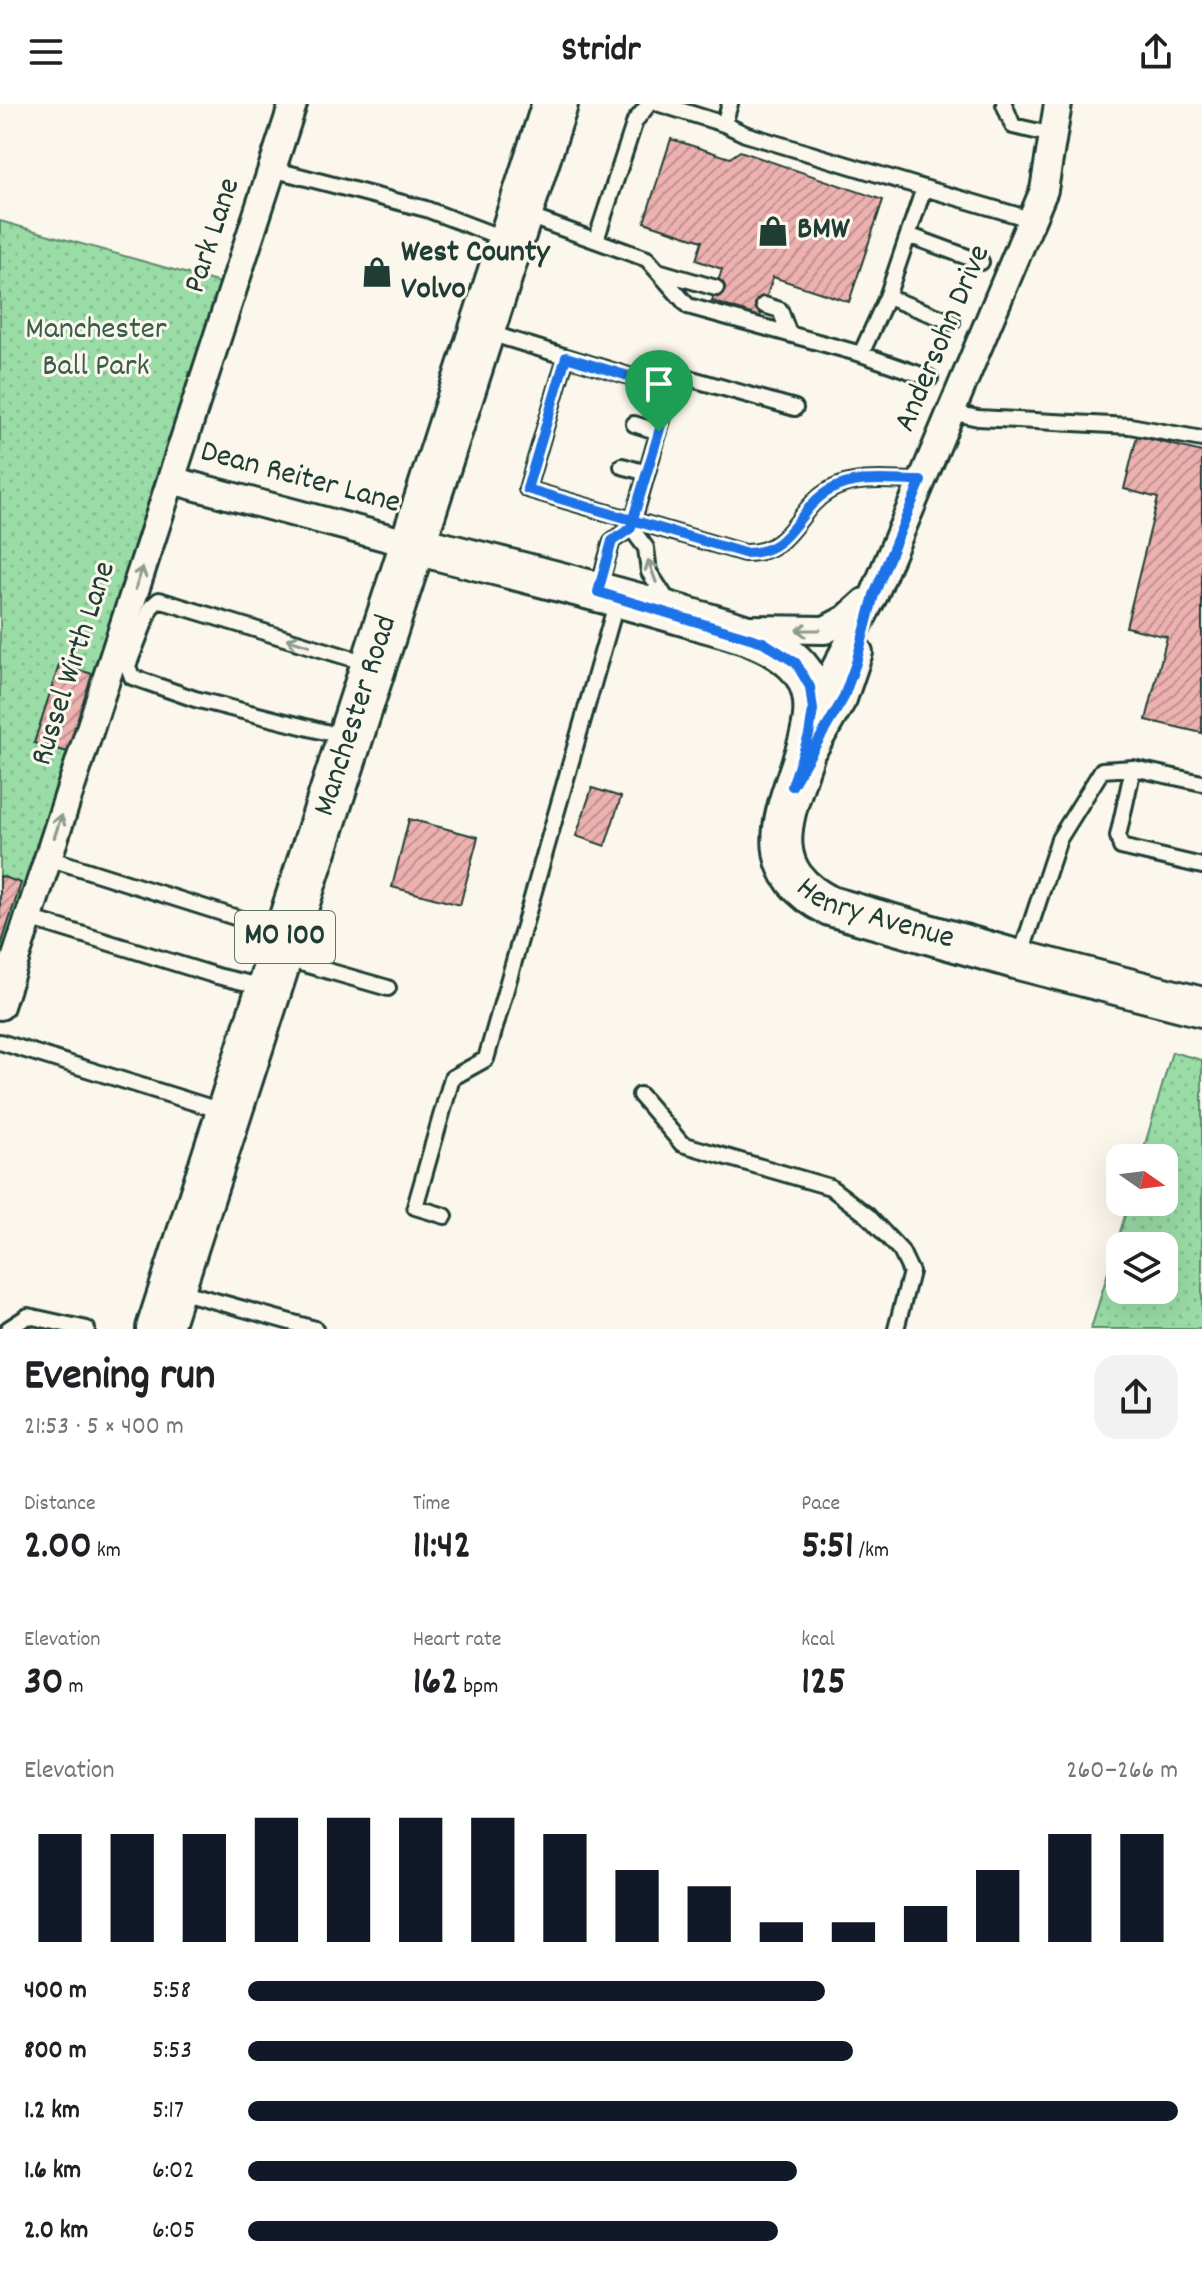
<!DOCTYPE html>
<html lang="en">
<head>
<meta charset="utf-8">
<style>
  body { margin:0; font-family:Dekko,sans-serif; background:#f2f2f2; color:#202124; height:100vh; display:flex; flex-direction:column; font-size:30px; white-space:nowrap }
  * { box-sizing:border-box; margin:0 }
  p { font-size:26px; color:#757577 }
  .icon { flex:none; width:44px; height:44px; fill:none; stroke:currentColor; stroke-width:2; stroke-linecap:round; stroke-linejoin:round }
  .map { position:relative; height:1225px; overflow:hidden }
  .panel { display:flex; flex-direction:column; background:#fff; flex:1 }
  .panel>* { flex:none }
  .needle { width:52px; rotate:104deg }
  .buttons { position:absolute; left:1106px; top:1040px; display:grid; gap:16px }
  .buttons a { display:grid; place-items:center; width:72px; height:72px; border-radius:16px; background:#fff; box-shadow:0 8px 32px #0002; font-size:40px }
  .pin { position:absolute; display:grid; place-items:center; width:68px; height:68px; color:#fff; margin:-82px -34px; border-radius:50% 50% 50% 0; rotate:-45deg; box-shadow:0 0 8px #0007 }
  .pin .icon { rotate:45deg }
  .round { display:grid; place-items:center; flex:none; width:84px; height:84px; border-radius:24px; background:#f2f2f2 }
  .overview { display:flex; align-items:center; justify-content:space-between; height:136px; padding:0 24px }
  h1 { font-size:44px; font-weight:800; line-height:60px }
  .metrics { display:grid; grid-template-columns:repeat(3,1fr); gap:12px; height:136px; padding:8px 24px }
  .metrics div { display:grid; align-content:center }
  .metrics b { font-size:40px; font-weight:800 }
  .metrics small { font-size:22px; font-weight:400 }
  .metrics p { font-size:22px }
  .chart { height:224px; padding:16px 24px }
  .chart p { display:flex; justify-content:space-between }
  .chart svg { width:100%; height:144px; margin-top:8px; stroke:#111827; stroke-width:6 }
  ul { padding:0 24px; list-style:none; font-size:26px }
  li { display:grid; grid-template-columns:128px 96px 1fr; align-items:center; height:60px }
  li i { height:20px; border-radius:10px; background:#111827 }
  header { display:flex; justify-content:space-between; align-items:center; height:104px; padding:0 24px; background:#fff; font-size:36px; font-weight:800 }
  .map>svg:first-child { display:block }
</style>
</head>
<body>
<header><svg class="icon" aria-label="menu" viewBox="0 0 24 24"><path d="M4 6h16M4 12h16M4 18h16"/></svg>Stridr<svg class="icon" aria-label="share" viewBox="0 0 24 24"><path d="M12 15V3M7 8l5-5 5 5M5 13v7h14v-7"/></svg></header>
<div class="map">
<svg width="1202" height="1225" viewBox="0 0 1202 1225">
  <defs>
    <pattern id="park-dots" width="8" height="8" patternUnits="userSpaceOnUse" patternTransform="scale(2)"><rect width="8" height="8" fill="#9adca6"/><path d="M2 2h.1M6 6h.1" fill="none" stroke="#84be90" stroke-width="1.8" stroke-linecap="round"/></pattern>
    <pattern id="building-hatch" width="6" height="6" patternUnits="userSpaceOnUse" patternTransform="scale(2)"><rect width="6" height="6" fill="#edb1af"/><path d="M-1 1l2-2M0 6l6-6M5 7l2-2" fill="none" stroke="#bf918f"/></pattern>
  </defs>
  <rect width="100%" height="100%" fill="#fbf7ec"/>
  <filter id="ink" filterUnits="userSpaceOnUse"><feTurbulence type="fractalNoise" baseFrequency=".0125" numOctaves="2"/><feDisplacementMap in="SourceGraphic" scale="16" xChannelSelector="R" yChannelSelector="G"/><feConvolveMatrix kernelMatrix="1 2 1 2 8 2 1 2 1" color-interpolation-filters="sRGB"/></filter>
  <g filter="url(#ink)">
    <path fill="url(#park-dots)" stroke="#5c8c6d" stroke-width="2" fill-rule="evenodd" d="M0,117L220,179L0,856Z
      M1172,948L1202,956V1225H1091L1129,1098H1164V1054H1141ZM1120,1142H1164V1186H1120Z"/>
    <path fill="url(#building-hatch)" stroke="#1f3d34" stroke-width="2" d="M671,35L730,54L740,47L883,96L849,198L773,173L760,213L712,197L722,165L696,156L702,137L644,118Z
      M1137,332L1202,348V629L1146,616L1167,533L1126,523L1158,394L1124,385Z
      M59,561L93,570L68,648L34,639Z
      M592,684L621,693L605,742L576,732Z
      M409,715L478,733L460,801L392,783Z
      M0,772L21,779L0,845Z"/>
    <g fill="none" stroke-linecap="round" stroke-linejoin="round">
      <defs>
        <path id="lane" d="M660,0L724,20L745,30L924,84
          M1004,0L1013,22L1053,31
          M724,20L730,0
          M272,65L426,105L505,135
          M525,111L647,155L688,202L861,250L887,193L924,84L1030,115
          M908,131L981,158
          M596,136L635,17L649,0
          M658,167L716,184
          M887,193L952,218
          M764,201L780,206L789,230
          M486,228L671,285L631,424L612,437L598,485
          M861,250L930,274
          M566,253L527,385L744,449C793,450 795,405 830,386C856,371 892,377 921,377
          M671,285L692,275L795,304
          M950,308L978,314L1130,322L1202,335
          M634,320L659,328
          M622,362L647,369
          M631,424L646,444L649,468L670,500
          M345,633L195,595L132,573L128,562L151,503L159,496L370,560
          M1133,664L1118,732L1121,743L1202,762
          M48,754L282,828
          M29,814L217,872L264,883
          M283,854L388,884
          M1019,856L1059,735L1102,666L1133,664L1202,679
          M0,938L225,1008
          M640,991L682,1040L830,1083L868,1112L901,1147L911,1168L896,1225
          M445,1112L415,1103L452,974L486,955L618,493
          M176,1186L315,1225
          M8,1225L28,1212L87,1225"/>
        <path id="street" d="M171,376L411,440
          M745,525L825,526L846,515L865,498
          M813,606L874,491L1044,86L1058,0
          M815,643L843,595L859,548
          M0,902L293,0"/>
        <g id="secondary">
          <path id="s1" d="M411,440C506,464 601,487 694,515C727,525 768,533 794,558C865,626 709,743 830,802L1019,856L1202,903"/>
        </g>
        <g id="highway">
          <path id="s2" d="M159,1225L555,0"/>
        </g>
      </defs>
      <use href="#lane" stroke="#1f3d34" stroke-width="20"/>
      <use href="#street" stroke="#1f3d34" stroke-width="32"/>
      <use href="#secondary" stroke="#1f3d34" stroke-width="44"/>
      <use href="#highway" stroke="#1f3d34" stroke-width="50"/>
      <use href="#lane" stroke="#fbf7ec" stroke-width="14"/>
      <use href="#street" stroke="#fbf7ec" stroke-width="26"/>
      <use href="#secondary" stroke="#fbf7ec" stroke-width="38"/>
      <use href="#highway" stroke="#fbf7ec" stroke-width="44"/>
    </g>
    <defs><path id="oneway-shaft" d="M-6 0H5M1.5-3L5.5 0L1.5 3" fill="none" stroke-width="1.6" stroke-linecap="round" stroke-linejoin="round" transform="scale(2)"/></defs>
    <g stroke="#8d9a90">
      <use href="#oneway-shaft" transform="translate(652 467) rotate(-110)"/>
      <use href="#oneway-shaft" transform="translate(139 474) rotate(-72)"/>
      <use href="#oneway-shaft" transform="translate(808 526) rotate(-180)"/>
      <use href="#oneway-shaft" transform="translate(298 538) rotate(-163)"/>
      <use href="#oneway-shaft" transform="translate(58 722) rotate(-72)"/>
    </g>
  </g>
  <g fill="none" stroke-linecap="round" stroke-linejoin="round" filter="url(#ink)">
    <defs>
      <path id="route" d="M659,328L632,418L631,424L612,437L598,488L763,538L796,559L810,583L813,606L809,631L792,682L843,595L856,559L874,491L921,377C892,377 856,371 830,386C795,405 793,450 744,449L527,385L566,253L671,285L659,328"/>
    </defs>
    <use href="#route" stroke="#fff" stroke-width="16"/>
    <use href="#route" stroke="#1a73e8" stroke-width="10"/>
  </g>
  <defs>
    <symbol id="shop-bare" viewBox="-9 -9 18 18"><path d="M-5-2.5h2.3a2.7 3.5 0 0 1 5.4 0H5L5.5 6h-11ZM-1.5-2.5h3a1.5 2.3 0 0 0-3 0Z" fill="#1f3d34" stroke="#fbf7ec" stroke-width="2.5" paint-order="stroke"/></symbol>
  </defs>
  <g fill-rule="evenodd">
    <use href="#shop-bare" x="751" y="105" width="44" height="44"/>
    <use href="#shop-bare" x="355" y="146" width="44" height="44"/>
  </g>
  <g text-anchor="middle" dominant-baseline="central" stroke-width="6" stroke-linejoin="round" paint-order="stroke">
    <rect fill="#fbf7ec" stroke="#61756b" stroke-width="2" x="235" y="807" width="100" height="52" rx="6"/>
    <g font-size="30" font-weight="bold" fill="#1f3d34">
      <text x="285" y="833">MO 100</text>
    </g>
    <g font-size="32" font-weight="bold" fill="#1f3d34" stroke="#fbf7ec" text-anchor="start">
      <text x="797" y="127">BMW</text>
      <text x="401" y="150">West County<tspan x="401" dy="37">Volvo</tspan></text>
    </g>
    <g font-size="32" fill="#1f3d34" stroke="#fbf7ec">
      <text transform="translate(214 132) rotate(-72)">Park Lane</text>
      <text transform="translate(944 235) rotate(-67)">Andersohn Drive</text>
      <text transform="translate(300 375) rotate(15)">Dean Reiter Lane</text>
      <text transform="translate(75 560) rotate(-72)">Russel Wirth Lane</text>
      <text stroke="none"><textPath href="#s2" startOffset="644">Manchester Road</textPath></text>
      <text stroke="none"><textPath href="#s1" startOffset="722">Henry Avenue</textPath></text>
    </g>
    <g font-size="32" fill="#385d4b" stroke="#fbf7ec">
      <text x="96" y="227">Manchester<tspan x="96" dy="37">Ball Park</tspan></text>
    </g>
  </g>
</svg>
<div class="buttons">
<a><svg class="needle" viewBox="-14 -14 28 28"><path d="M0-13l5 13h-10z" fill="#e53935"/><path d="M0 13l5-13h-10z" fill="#757577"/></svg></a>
<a><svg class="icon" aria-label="layers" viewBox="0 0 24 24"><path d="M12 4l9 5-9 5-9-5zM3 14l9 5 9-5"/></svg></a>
</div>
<div class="pin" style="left:659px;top:328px;background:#1e9e55"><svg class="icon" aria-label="arrive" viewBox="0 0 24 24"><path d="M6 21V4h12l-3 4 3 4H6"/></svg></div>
</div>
<section class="panel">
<div class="overview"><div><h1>Evening run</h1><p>21:53 · 5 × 400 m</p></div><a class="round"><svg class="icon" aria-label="share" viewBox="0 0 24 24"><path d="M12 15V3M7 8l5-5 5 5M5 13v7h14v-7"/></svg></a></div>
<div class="metrics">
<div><p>Distance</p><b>2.00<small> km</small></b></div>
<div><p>Time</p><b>11:42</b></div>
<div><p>Pace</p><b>5:51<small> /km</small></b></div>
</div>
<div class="metrics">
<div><p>Elevation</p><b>30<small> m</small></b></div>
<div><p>Heart rate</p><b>162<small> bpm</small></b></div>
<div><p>kcal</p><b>125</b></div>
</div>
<div class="chart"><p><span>Elevation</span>260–266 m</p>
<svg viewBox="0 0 160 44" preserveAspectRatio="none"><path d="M5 44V11M15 44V11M25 44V11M35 44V6M45 44V6M55 44V6M65 44V6M75 44V11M85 44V22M95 44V27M105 44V38M115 44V38M125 44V33M135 44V22M145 44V11M155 44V11"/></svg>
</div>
<ul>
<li><b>400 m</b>5:58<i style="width:62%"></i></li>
<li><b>800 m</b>5:53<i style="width:65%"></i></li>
<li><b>1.2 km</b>5:17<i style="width:100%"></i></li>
<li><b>1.6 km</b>6:02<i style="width:59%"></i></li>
<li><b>2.0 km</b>6:05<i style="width:57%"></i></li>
</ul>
</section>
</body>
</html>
